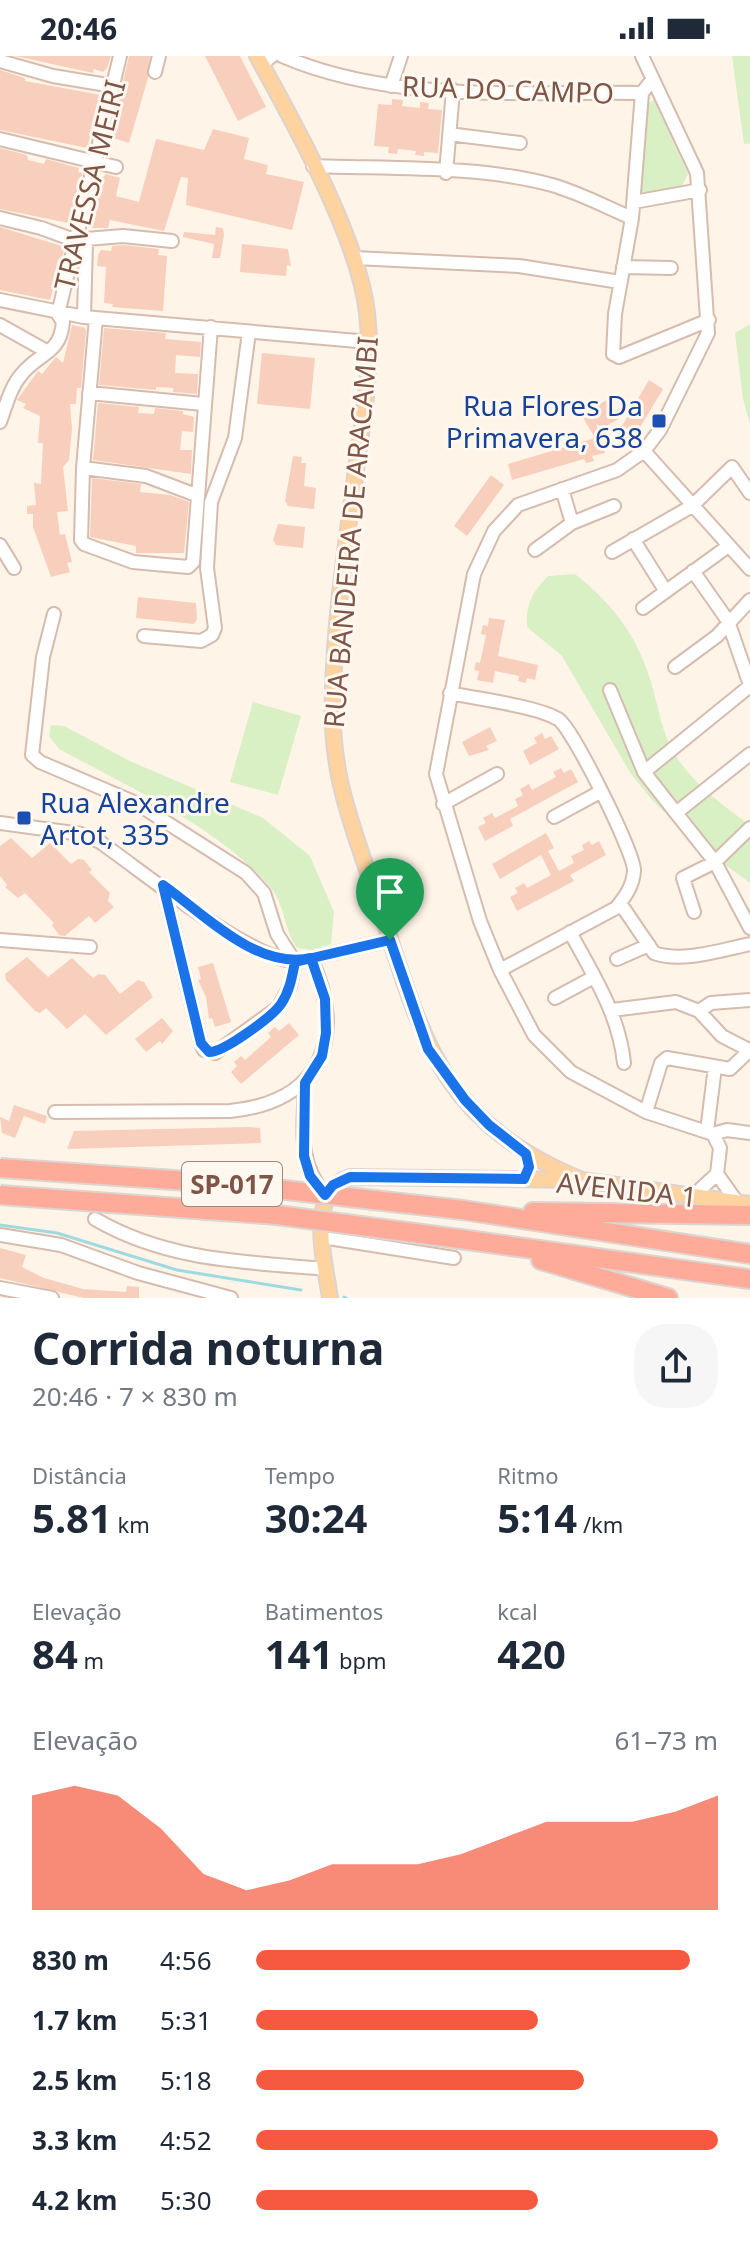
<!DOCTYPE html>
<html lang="pt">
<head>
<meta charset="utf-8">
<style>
  body { margin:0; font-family:"Noto Sans",sans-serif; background:#f6f6f7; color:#1f2937; height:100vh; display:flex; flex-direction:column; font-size:30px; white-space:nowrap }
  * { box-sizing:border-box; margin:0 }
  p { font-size:26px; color:#747a83 }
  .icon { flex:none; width:44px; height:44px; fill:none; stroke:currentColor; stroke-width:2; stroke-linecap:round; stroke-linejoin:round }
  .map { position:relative; height:1242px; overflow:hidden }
  .panel { display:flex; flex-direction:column; background:#fff; flex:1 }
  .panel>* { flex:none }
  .pin { position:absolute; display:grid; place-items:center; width:68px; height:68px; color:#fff; margin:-82px -34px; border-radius:50% 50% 50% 0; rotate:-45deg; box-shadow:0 0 8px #0007 }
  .pin .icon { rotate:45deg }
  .round { display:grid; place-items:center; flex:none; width:84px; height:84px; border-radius:32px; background:#f6f6f7 }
  .headline { display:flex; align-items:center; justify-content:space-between; height:136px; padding:0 32px }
  h1 { font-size:44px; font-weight:700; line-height:60px }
  .figures { display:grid; grid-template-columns:repeat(3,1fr); gap:12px; height:136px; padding:8px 32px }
  .figures div { display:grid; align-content:center }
  .figures b { font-size:40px; font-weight:700 }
  .figures small { font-size:22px; font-weight:400 }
  .figures p { font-size:22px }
  .chart { height:224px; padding:16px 32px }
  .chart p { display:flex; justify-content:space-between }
  .chart svg { width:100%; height:144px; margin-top:8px; fill:#f65940; opacity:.7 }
  ul { padding:0 32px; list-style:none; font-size:26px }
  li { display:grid; grid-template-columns:128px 96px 1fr; align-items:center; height:60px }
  li i { height:20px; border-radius:10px; background:#f65940 }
  .status { display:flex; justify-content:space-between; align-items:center; height:56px; padding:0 40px; background:#fff; direction:ltr }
  .status svg { height:22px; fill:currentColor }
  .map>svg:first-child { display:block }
</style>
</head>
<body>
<div class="status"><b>20:46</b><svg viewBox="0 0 49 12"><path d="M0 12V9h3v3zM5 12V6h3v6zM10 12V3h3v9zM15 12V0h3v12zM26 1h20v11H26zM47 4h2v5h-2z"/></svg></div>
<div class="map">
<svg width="750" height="1242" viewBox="0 0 750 1242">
  <rect width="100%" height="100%" fill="#fff4e8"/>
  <path fill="#d9efc4" d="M732,0H750V87L744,88Z
    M654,44L688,118L680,134L645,138L639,133L645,49Z
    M750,268V368L743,343L735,277Z
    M575,518C614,549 640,583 653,633C659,655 662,676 674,697C692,727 722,749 750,769V827L701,791L652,744L631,718L562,600L527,571C526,547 532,537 548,520Z
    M253,646L301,660L278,739L230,726Z
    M51,669L64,670L132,706L263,762L310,800L334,856L331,888L312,894L297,892C284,874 285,848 270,831C220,772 127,730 59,693L49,680Z"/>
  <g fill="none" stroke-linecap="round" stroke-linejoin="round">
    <path stroke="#9edadf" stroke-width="3" d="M0,1169L57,1177L177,1214L301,1234
      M344,1241L346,1242"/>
  </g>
  <path fill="#f8cfbc" d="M15,0H111L107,12L103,16L94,13L93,17Z
    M129,0H150L148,22L129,87L110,81Z
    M205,0H240L266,51L238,65Z
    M0,14L25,22V25L101,39L87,92L0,74Z
    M392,43L403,44L402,50L420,52V46L429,47L428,53L442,54L438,97L424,96V100L415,99L416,95L398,93L397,98L388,97L389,91L374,90L378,48L392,49Z
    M213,73L249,82L244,103L268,109L266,118L304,126L292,174L186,149L188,122L181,121L164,175L110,164L108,172H88L99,126L106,118L120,122L116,140L139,146L156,83L204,94Z
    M0,92L27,99L28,104L44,108L46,103L79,112L78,116L83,117L68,167L0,153Z
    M0,171L65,191L50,244L0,234Z
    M216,171L223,172L224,179L220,202H212L214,188L183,181L184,176L215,179Z
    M242,188L288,193L291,210L287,209L286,220L240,216Z
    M123,189L159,193L158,199L167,200L163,255L112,251L113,248L104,247L106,211L97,210L98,199L101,194L111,195L112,190Z
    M72,269L85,272L86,275L81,332H77L76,348H70L72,373L69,404L63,411L68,455L57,456L60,479L65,478L72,506L67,507L70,516L51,521L33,471V458H27V450L36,449L34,427L41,428L43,387H38L40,360L23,352L26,348L17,344L38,315L42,318L56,301L63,307Z
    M104,272L166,277L165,283L201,286L200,301L176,299L175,317L198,318L197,338L173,336V332L156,331V334L99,329Z
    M262,297L315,302L310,353L257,348Z
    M649,324L663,333L630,388L616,380Z
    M608,343L620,362L603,372L596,368L605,397L592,400L594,405L586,407L584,403L512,424L508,408L595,382L582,360Z
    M98,347L139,351L138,357L154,358L155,352L183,355V358L194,361L193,376L182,375L180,394H192L191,418L93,404Z
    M293,400L302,401L301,407H306L304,430L316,432L314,453L288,450L285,445Z
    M491,419L504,429L467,480L454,470Z
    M92,422L141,428L140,436L170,439L189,446L184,497H136V490L90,481Z
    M278,468L305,471L303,492L276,489L273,484Z
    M138,541L196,547L197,563L194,568L136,562Z
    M489,562L505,564L498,600L538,609L535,624L527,622L526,627L518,625L519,620L495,615L493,627L477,624L479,615L474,614L476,606L480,607L486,579L481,578L483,569L488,570Z
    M490,671L497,685L486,690L489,694L469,700L462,686Z
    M542,677L545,683L551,680L559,693L530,709L523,695L537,687L534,682Z
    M561,712L564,717L571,713L578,726L510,763L513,770L485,785L478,771L486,767L483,762L492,757L495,762L518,750L515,743L523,739L520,733L529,728L532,734L556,721L553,716Z
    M546,777L554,792L548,795L559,815L574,807L571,800L584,794L582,789L589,785L592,789L599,785L606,799L570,819L574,825L517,855L510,841L518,837L515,832L524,827L527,832L551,819L541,799L500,823L492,808Z
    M11,782L32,802L50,787L71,808L78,803L84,804L92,814L89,816L110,837L108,845L114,851L95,867L89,860L65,880L59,879L52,869L54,867L25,837L18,842L5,831L7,829L0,820V790Z
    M27,901L48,921L72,902L93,922L99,918L105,919L120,938L138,924L144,926L153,941L106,979L85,958L67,973L46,952L40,957L35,955L6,924L5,918Z
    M213,907L231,966L215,971L212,962L209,963L206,941L198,924L201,923L198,911Z
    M162,962L173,975L162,988L160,985L146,996L135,983Z
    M289,967L299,979L241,1028L231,1016L237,1010L234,1006L241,1000L245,1004L271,981L268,977L275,971L279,975Z
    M14,1049L47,1060L45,1068L24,1060L15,1082L2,1077L0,1061L9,1065Z
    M248,1071L260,1072L261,1087L67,1093L74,1075Z
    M0,1192L26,1199L22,1211L44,1222L83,1233L126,1236L127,1230L139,1231V1242H84L0,1222Z"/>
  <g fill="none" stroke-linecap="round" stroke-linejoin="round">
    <defs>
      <path id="minor" d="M282,0C393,48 524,35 642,37
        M642,0L697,117L708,277L660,374L644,395L617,414L518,449L494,475L474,518L436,718L480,865L500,914L534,979L571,1016L646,1056L713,1078L720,1092L717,1118L737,1146
        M0,5L53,20L113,30
        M262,8L272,0
        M155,16L159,0
        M652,24L642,37L632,162L615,258L613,298L619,301L709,264
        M391,30L401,0
        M449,78L520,87
        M0,83L116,111
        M313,110C388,113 479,109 552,129C580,137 606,151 632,162
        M446,117L453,34
        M634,146L700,134
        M0,162L41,172L74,184L123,180L172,185
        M355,202L519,210L620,226
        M623,211L671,212
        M0,244L84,261L369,286
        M84,261L86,185
        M96,262L83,412L81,484L84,488L133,506L188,511L193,506L211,271
        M0,269L48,296
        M89,337L203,348
        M0,366C6,350 10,332 21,319C39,296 60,299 63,266L58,258L120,0
        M644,395L750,513
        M83,412L146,420L196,439
        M562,433L572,467L614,450
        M633,483L665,534
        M0,489L14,512
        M535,494L572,467
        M612,496L692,450L732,411L750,437
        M693,515L728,565L750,629
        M643,552L727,491
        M54,558L43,601L32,699L40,706L136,747L246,817L264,837L277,878L295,906L290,930L279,951L215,997L204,994L201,987L163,829
        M144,580L201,585L212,579L215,572L207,512L211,446L235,382L249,276
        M675,611L717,580L750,544
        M610,634L644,716L676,757L750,698
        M450,637C477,643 536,650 558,663C572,671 635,798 634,815C633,830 625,841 616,852L500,914
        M644,716L750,630
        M443,748L497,718
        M676,757L715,806L750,772
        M554,761L600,736
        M0,767L81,778L100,786C146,818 244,899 295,906L390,884
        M620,847L654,897C681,907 722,894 750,888
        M694,856L683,822L715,806L750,872
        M570,876C593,919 619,958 624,1007
        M0,884L90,891
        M617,903L649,889
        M555,942L594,921
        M612,954L676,946L699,955
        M749,994L722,980L699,955L711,947L750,944
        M305,1027C304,1071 296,1104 325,1139
        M55,1056L230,1055C320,1046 348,983 311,902
        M646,1056L661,1007L667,1002L730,1013L750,994
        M707,1075L715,1011
        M713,1078L727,1074L750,1077
        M693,1140L717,1118
        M95,1163C167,1205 245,1206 326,1213
        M0,1179L61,1189L138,1217L231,1242
        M322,1181L454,1202
        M0,1232L52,1242"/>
      <path id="major" d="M257,0C294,67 359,183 367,257C373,306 364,357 357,406C347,482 335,558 333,635C329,716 351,766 376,840C422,977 434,1063 582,1124
        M330,1242C325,1205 305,1137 350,1121L582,1124L750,1148"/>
      <path id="highway" d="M463,1154L750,1198
        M533,1156L750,1159
        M460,1183L750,1223
        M541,1204L668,1242"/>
    </defs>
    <use href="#minor" stroke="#d5bcae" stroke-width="16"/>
    <use href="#major" stroke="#ddd3cf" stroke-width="18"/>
    <use href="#highway" stroke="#ddd3cf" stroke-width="22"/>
    <use href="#minor" stroke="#fff" stroke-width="12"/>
    <use href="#major" stroke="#ffd39f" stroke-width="14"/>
    <use href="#highway" stroke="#ffab99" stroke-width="18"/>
    <defs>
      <path id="highway-bridge" d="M0,1112L232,1128L463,1154
        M0,1139L277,1159L460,1183"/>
    </defs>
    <use href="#highway-bridge" stroke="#ddd3cf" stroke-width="22" stroke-linecap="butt"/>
    <use href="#highway-bridge" stroke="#ffab99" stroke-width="18"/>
  </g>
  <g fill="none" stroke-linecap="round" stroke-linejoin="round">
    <defs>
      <path id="route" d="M390,884L295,906C292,920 290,935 281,948C273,960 223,997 209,996L201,987L163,829C205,859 257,914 311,902L325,943L326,977L322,1000L305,1027L304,1100L310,1120L325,1139L333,1129L350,1121L524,1123L529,1111L526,1098L489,1069L465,1044L428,993L390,884"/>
    </defs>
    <use href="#route" stroke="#fff" stroke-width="16"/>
    <use href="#route" stroke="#1a73e8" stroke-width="10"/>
  </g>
  <g fill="#1a4fb4" stroke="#fff8f1" stroke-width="3">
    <rect x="651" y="357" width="16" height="16" rx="4"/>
    <rect x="16" y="754" width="16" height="16" rx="4"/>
  </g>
  <g text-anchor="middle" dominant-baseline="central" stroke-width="6" stroke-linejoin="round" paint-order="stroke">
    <rect fill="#fff8f1" stroke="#a4877b" stroke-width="2" x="182" y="1106" width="100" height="44" rx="6"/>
    <g font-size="26" font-weight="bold" fill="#7d5648">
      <text x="232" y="1128">SP-017</text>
    </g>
    <g font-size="28" fill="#7d5648" stroke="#fff8f1">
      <text transform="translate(508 33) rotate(2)">RUA DO CAMPO</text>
      <text transform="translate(89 129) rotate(-76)">TRAVESSA MEIRI</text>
      <text transform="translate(350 476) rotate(-85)">RUA BANDEIRA DE ARACAMBI</text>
      <text transform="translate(627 1133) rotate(6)">AVENIDA 1</text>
    </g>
    <g font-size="28" fill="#164399" stroke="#fff8f1" text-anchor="end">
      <text x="643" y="349">Rua Flores Da<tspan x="643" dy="32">Primavera, 638</tspan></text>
      <text x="40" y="746" text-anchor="start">Rua Alexandre<tspan x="40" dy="32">Artot, 335</tspan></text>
    </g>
  </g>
</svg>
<div class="pin" style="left:390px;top:884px;background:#1e9e55"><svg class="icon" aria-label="arrive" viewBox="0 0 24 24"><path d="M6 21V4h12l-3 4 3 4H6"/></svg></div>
</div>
<section class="panel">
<div class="headline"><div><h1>Corrida noturna</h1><p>20:46 · 7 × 830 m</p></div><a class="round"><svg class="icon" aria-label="share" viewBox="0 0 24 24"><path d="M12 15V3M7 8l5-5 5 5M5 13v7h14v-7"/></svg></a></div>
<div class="figures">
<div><p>Distância</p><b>5.81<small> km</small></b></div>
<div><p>Tempo</p><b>30:24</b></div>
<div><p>Ritmo</p><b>5:14<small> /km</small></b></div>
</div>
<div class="figures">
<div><p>Elevação</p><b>84<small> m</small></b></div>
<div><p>Batimentos</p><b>141<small> bpm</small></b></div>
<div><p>kcal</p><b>420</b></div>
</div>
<div class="chart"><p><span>Elevação</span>61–73 m</p>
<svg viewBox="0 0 160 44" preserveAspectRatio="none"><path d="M0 44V9L10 6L20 9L30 19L40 33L50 38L60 35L70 30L80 30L90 30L100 27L110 22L120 17L130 17L140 17L150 14L160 9V44z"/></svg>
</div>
<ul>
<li><b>830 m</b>4:56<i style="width:94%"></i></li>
<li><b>1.7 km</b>5:31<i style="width:61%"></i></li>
<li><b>2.5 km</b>5:18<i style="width:71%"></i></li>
<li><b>3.3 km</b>4:52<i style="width:100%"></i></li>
<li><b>4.2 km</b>5:30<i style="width:61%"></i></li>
</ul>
</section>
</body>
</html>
